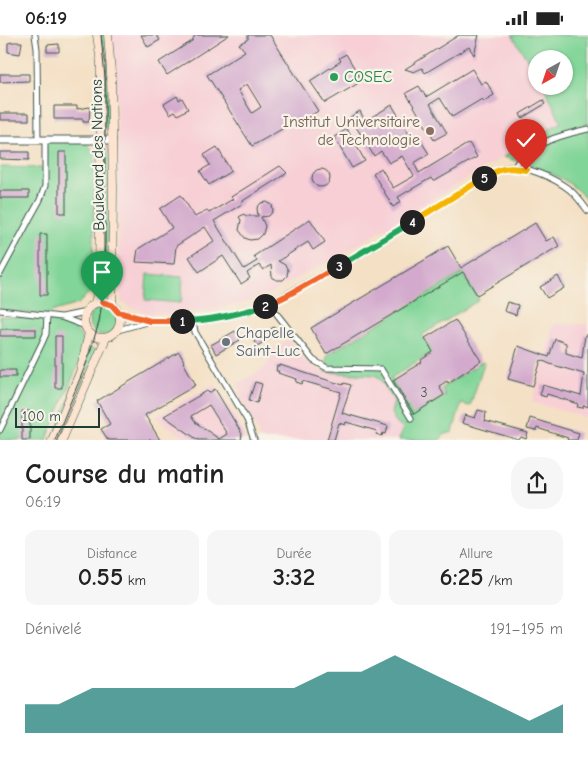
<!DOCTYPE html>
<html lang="fr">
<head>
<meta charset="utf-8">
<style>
  body { margin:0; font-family:"Comic Neue",sans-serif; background:#f6f6f6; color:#222; height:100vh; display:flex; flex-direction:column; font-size:19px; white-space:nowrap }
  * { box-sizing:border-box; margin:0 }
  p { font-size:16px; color:#767676 }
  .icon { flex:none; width:28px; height:28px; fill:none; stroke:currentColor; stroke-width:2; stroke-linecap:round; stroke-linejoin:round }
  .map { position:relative; height:405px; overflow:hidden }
  .side { display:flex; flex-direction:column; background:#fff; flex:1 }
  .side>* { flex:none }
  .needle { width:32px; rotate:220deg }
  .buttons { position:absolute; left:528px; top:15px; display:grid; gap:10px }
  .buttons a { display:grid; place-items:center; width:45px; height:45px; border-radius:50%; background:#fff; box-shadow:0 1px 4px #0004; font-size:25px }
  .scale { position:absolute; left:15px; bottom:12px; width:85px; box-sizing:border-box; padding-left:5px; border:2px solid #1f3d34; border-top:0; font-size:14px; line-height:18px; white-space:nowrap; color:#1f3d34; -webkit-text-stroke:4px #f7f3e8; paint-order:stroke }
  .pin { position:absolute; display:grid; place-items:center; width:42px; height:42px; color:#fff; margin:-51px -21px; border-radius:50% 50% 50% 0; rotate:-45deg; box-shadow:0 0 5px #0007 }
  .pin .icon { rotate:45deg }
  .km { position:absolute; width:25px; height:25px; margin:-12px; border-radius:50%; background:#222; color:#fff; font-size:14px; line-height:25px; text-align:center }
  .round { display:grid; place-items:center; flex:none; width:52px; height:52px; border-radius:20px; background:#f6f6f6 }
  .summary { display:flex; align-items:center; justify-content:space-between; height:85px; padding:0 25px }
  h1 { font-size:28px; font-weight:800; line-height:38px }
  .metrics { display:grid; grid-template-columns:repeat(3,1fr); gap:8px; height:85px; padding:5px 25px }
  .metrics div { display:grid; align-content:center; border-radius:12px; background:#f6f6f6; text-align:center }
  .metrics b { font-size:25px; font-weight:800 }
  .metrics small { font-size:14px; font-weight:400 }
  .metrics p { font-size:14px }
  .chart { height:140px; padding:10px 25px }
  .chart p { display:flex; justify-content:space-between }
  .chart svg { width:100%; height:90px; margin-top:5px; fill:#0f766e; opacity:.7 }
  .status { display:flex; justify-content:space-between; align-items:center; height:35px; padding:0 25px; background:#fff; direction:ltr }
  .status svg { height:14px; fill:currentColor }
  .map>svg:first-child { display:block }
</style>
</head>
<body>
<div class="status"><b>06:19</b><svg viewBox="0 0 49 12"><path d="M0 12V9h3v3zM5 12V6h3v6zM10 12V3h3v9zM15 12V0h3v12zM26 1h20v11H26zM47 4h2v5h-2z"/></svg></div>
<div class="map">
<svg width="588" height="405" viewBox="0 0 588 405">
  <rect width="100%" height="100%" fill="#f7f3e8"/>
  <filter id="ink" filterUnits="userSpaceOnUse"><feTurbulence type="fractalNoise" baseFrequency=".02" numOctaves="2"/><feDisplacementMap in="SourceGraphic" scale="10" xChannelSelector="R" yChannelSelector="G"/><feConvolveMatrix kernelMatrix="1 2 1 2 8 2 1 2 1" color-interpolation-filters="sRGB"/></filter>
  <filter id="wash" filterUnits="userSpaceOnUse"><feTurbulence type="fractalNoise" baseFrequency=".0096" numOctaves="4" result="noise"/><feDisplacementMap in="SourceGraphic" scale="20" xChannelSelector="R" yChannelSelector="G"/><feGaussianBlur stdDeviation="1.12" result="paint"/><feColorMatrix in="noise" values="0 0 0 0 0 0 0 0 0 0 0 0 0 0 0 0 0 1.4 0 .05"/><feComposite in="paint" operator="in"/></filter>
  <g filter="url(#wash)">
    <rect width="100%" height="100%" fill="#f4e0c4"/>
    <path fill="#f7cfd5" d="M111,0H512L536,38V51H544L561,87L342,219L271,258L240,269L206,275L176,279L148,278L131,273L122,267L119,255L117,86L115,28Z
      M554,289H588V383L532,367Z
      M288,305L304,324L315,333L325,337L374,341L380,344L394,366L390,378L397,389L402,392L398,405H261L254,387L238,358L241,356L237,349L267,331L270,325V321L267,318Z
      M215,348L245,399L246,405H188L155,382Z"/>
    <path fill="#81d598" stroke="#508966" d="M99,0H106L110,92H101Z
      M512,0H588V168C570,140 534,131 503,122L561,87L544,51H564V24H536V38Z
      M45,105H83L94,116L95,120L93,245L89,258L78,269L54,276L47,280L0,275V132L46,133Z
      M102,119H110L111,152L101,151Z
      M104,155H109L108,208H104Z
      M111,211L109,257L100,256L101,212Z
      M463,238L479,265L422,300L432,317L391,343L413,380L445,361L442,353L482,327L484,328L470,371L461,369L453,397L443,400L440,405H399L403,392L397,389L391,378L394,366L380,343L374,340L325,337L327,320Z
      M147,239L183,242L181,268L145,265Z
      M89 286a14 14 0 1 1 28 0a14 14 0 1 1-28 0Z
      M0,281C18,283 73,283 81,302C84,310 82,317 80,325L47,405H0Z
      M89,313L97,316L60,405H53Z"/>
    <g id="blocks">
      <path fill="#d3aacd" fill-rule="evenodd" d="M141,0H156L160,5L148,12Z
        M195,0H229L167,40L159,27L192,6Z
        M248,0H270L318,76L302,86L299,82L293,86L292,85L282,92V94L252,111L207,40L245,16L239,9L248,4ZM247,49L261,72L252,78L238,55Z
        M459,0H479L474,20L469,12L425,38L422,33L414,37L405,34Z
        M12,7H22L20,19L8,17V8Z
        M59,9V17H47V10Z
        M346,19L362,46L325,68L310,46L341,26L339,23Z
        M472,34L481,49L486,46L494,60L484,66L482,64L452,82L440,63L430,69L447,98L434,105L406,58L419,51L426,62Z
        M0,39H29V46L0,47Z
        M177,61L179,65L182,63L188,74L178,80L175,76L170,79L164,69Z
        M543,65L545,69L522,83L520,79Z
        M392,70L412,104L418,101L429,119L414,128L419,138L469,108L477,122L435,146H433L431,143L398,162L401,167L393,172L373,138L381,133L393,153L414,141L402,121L389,128L381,116L374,121L350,82L360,76L365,86Z
        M54,71H77V74L90,72L89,87H83V84H54Z
        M0,78H29V85H0Z
        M530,90L535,98L517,109L512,101Z
        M347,94L365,126L352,133L334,102Z
        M217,112L231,136L209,150L200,136L210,130L204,120Z
        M0,117H29V125L0,124Z
        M59,117H66V178H59Z
        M280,131L287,138L241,167L242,169L214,186L244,234L257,226L254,221L310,184L325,207L313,215L308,207L278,226L285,230L288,235L287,241L283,245H277L272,242L271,230L263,235L259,230L247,238L250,243L241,249L223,221L199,237L189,222L214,206L205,192L176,211L174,229L136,227L138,214L172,193L160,174L181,160L195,182L207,175L209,178L233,164L231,162Z
        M312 143a9 9 0 1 1 18 0a9 9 0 1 1-18 0Z
        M0,156H29V163H0Z
        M267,167L272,170L273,176L269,181L261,182L265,191L263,199L258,204L250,205L245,203L239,195L241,185L239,182L244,179L246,181H258L257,173L261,168Z
        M535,188L546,206L554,202L559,211L477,260L463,237L326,319L311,293L448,211L461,233Z
        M40,199H47V260H40Z
        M558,241L564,253L547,263L540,252Z
        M507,267L518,270L516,280L504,276Z
        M455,285L481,326L448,348L447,346L439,351L444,360L414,379L393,345L422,327L421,325L433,317L425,303Z
        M274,292L278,298L257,311L253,304Z
        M0,294H36V301H0Z
        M235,296L240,305L216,319L211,310Z
        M585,300H588V372L584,370L583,373L577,372L578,369L547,359L546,362L540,360L543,350L581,361L584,339L550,329L541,325L533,351L508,344L518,311L549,322L555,304L566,308V318L582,323Z
        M55,301H62V353H55Z
        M179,317L184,326L183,327L196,350L145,380L160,405H108L101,394L110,389L97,366Z
        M280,330L343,350L344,348L351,350L342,378L388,391L386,399L383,398L382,401L376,399L377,396L346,387L345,390L339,388L334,405H327L341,357L303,346L302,349L296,347L297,344L278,338L279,336H276L277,331L280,332Z
        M0,335H16V342H0Z
        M255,347L262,349L257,368L249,365Z
        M215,354L242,399L241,405H198L164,381L207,356L209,358ZM209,370L227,399L219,404L195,387L191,381Z
        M478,375L486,377L485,386L528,398L526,404L521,402L519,405L462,388L465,380L475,383Z
        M22,376H30V405H22Z
        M530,383L579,398L577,405H567L568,403L537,393L536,396L527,394Z"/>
    </g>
  </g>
  <g filter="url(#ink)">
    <use href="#blocks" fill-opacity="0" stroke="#3f554a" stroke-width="1"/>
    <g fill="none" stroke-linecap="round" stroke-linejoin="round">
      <defs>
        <path id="minor" d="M35,0L37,14L38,105
          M515,132C525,109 565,99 588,94
          M30,183L40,165L45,151V105
          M0,239L29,185
          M269,269L313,325L327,333L381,334L411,383
          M0,275L61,282L85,291
          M118,277L149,286
          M62,282L86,277
          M193,286L195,297L247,385L254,405
          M118,295L150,286L206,285L241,278L269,269L358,220L493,138C497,136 500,134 504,133C522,128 556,144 570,155C577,161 582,168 588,176
          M0,395L42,308L46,299L47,280"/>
        <path id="tertiary" d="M0,105H112"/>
        <path id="secondary" d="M108,0L111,37L113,153L112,270
          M84 285a18 18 0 1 1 36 0a18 18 0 1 1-36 0Z
          M95,268L99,251L101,50V28L97,0
          M52,405L80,337L89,298
          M62,405L106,303"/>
      </defs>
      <use href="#minor" stroke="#3f554a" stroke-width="7"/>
      <use href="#tertiary" stroke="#3f554a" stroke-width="9"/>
      <use href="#secondary" stroke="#3f554a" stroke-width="9"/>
      <use href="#minor" stroke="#fff" stroke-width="5"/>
      <use href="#tertiary" stroke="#fff" stroke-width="7"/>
      <use href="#secondary" stroke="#fde4d1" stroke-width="8"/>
      <path stroke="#1f3d34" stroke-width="1" d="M55,405L88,324L99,287L102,267L105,209V43L101,0"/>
    </g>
  </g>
  <g fill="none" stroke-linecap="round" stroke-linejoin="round" filter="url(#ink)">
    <defs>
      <path id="split-1" d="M102,267L112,270L118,277L150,286H182"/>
      <path id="split-2" d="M182,286C210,286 237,279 265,271"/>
      <path id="split-3" d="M265,271L288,260L339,231"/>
      <path id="split-4" d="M339,231L412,187"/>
      <path id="split-5" d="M412,187L484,143"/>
      <path id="split-6" d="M484,143C500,133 508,131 526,135"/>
    </defs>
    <use href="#split-1" stroke="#fff" stroke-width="10"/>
    <use href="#split-2" stroke="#fff" stroke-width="10"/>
    <use href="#split-3" stroke="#fff" stroke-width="10"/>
    <use href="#split-4" stroke="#fff" stroke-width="10"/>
    <use href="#split-5" stroke="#fff" stroke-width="10"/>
    <use href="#split-6" stroke="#fff" stroke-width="10"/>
    <use href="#split-1" stroke="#f0652b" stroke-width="6"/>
    <use href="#split-2" stroke="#22a559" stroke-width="6"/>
    <use href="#split-3" stroke="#f0652b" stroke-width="6"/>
    <use href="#split-4" stroke="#22a559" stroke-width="6"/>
    <use href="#split-5" stroke="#f5b400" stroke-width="6"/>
    <use href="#split-6" stroke="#f5b400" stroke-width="6"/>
  </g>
  <circle fill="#2e9e5b" stroke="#f7f3e8" stroke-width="2" cx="334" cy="42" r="5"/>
  <circle fill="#8d6e63" stroke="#f7f3e8" stroke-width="2" cx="430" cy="96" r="5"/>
  <circle fill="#6b7280" stroke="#f7f3e8" stroke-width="2" cx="226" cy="307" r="5"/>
  <g text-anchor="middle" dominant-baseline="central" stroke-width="4.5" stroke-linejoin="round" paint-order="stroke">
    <g font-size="14" fill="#4c585a">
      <text x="424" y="357">3</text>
    </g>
    <g font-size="16" fill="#27864d" stroke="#f7f3e8" text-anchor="start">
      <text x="344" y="42">COSEC</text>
    </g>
    <g font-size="16" fill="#785e54" stroke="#f7f3e8" text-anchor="end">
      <text x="420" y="87">Institut Universitaire<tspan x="420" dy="18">de Technologie</tspan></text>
    </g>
    <g font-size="16" fill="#1f3d34" stroke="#f7f3e8">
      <text transform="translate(98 120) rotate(-91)">Boulevard des Nations</text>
    </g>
    <g font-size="16" fill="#5b616d" stroke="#f7f3e8" text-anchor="start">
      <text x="236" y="298">Chapelle<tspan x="236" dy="18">Saint-Luc</tspan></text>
    </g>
  </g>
</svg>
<div class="buttons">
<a><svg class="needle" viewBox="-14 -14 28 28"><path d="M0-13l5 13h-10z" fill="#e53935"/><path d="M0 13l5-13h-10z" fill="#767676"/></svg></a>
</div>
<div class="scale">100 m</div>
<div class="pin" style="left:102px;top:267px;background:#1e9e55"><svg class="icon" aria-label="arrive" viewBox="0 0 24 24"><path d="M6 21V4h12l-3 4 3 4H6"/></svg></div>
<div class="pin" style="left:526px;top:135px;background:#d93025"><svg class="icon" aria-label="check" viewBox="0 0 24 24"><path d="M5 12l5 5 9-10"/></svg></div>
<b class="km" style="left:182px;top:286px">1</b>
<b class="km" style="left:265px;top:271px">2</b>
<b class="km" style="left:339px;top:231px">3</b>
<b class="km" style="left:412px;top:187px">4</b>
<b class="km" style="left:484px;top:143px">5</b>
</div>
<section class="side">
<div class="summary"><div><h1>Course du matin</h1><p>06:19</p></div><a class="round"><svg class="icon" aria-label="share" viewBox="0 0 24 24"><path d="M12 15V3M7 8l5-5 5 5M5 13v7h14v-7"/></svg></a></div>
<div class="metrics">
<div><p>Distance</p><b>0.55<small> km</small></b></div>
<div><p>Durée</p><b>3:32</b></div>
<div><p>Allure</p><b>6:25<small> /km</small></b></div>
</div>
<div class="chart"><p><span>Dénivelé</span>191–195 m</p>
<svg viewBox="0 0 160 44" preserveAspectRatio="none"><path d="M0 44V30L10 30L20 22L30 22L40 22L50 22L60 22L70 22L80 22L90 14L100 14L110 6L120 14L130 22L140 30L150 38L160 30V44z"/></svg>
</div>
</section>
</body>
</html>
